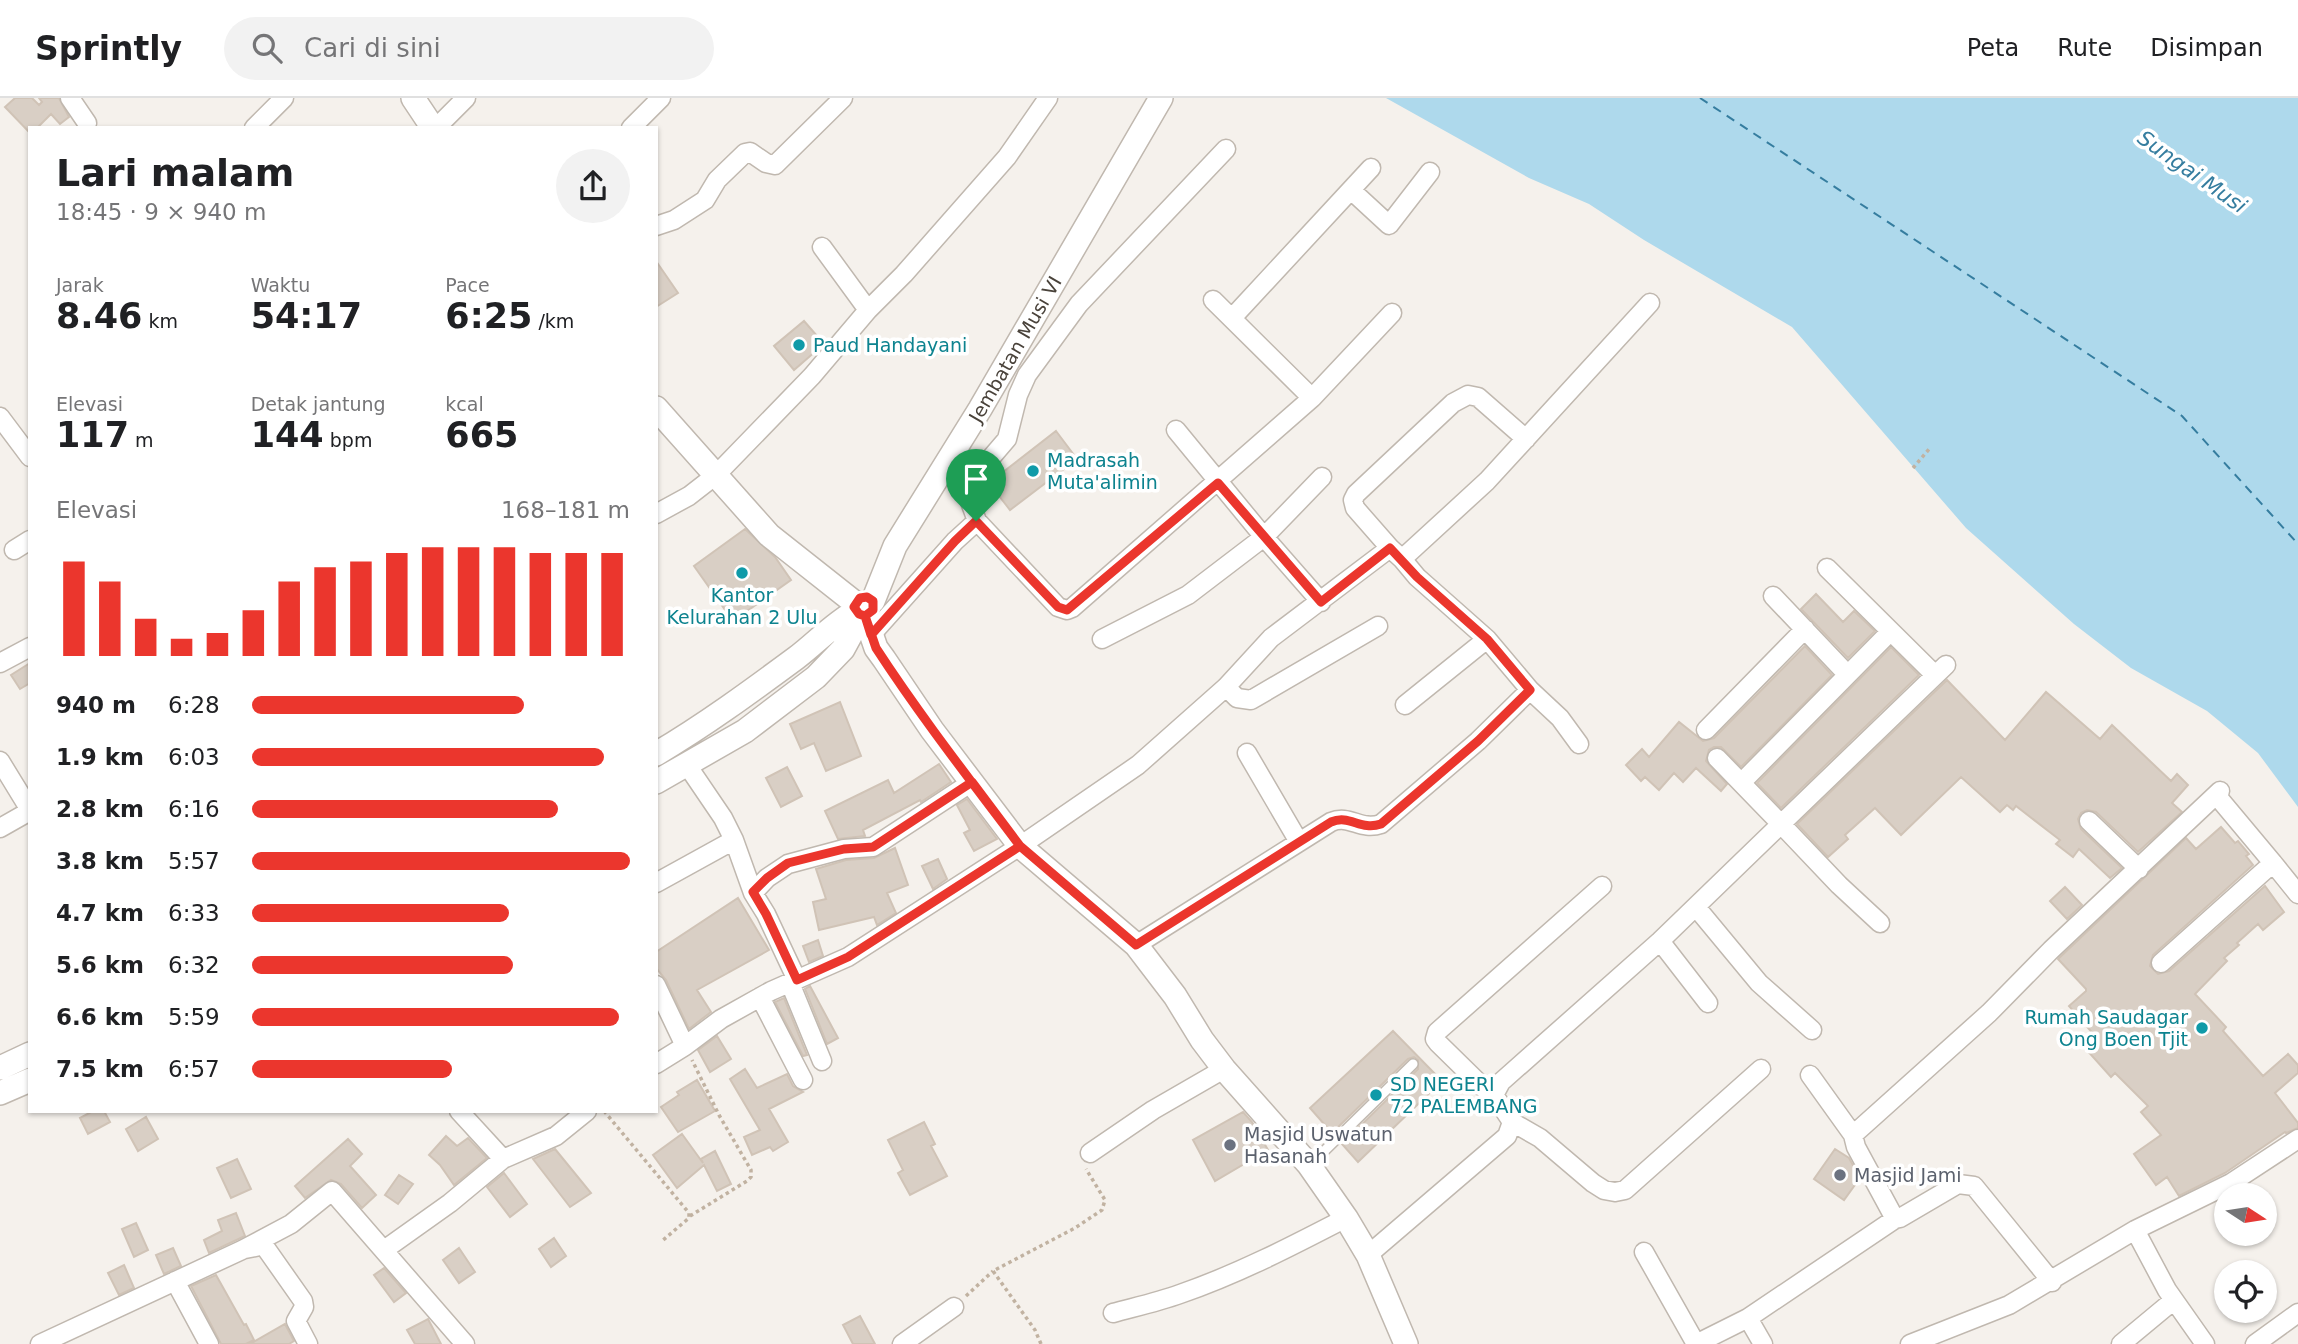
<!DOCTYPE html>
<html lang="id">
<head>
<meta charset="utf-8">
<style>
  body { margin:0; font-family:"DejaVu Sans",sans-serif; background:#f2f2f2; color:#202124; height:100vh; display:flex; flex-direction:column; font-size:26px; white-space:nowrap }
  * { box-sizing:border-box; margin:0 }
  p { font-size:23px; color:#757577 }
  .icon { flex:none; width:38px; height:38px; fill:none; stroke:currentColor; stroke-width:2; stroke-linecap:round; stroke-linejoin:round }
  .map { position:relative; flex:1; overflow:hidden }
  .details { position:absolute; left:28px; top:28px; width:630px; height:987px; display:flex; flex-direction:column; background:#fff; border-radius:0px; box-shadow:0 2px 5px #0004 }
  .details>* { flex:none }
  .needle { width:46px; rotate:102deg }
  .controls { position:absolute; left:2214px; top:1085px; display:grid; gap:14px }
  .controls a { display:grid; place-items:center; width:63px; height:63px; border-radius:50%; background:#fff; box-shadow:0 2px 5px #0004; font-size:35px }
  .pin { position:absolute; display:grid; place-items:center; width:60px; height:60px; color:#fff; margin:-72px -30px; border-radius:50% 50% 50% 0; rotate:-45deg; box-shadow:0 0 7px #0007 }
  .pin .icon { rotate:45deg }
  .round { display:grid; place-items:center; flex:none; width:74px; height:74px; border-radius:37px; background:#f2f2f2 }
  .summary { display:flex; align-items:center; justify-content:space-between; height:119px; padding:0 28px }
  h1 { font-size:38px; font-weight:800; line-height:52px }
  .metrics { display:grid; grid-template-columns:repeat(3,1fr); gap:10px; height:119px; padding:7px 28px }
  .metrics div { display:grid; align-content:center }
  .metrics b { font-size:35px; font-weight:800 }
  .metrics small { font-size:19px; font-weight:400 }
  .metrics p { font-size:19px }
  .chart { height:196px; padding:14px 28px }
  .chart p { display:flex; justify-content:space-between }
  .chart svg { width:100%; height:126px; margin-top:7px; stroke:#eb362d; stroke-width:6 }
  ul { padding:0 28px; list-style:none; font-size:23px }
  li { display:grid; grid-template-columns:112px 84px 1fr; align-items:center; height:52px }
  li i { height:18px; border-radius:9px; background:#eb362d }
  header { display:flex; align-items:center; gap:42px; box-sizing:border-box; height:98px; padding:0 35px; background:#fff; border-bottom:2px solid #e0e0e0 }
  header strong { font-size:33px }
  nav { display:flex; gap:38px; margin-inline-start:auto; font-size:24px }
  .search { width:490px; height:63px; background:#f2f2f2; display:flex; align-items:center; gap:18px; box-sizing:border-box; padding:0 24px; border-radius:38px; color:#757577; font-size:26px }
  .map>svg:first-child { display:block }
</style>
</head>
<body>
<header>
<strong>Sprintly</strong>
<div class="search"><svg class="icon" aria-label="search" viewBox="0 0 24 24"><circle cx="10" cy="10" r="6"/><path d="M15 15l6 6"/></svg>Cari di sini</div>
<nav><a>Peta</a><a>Rute</a><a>Disimpan</a></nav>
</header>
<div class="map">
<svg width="2298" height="1246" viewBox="0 0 2298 1246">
  <rect width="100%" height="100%" fill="#f5f1ec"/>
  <path fill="#aed9ec" d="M1386,0H2298V709L2258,655L2207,613L2131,570L2074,526L1966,430L1792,229L1644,142L1589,106L1529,80Z"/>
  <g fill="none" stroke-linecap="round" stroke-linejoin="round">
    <path stroke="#357d9f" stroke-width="2" stroke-dasharray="9 7" stroke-linecap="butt" d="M1700,0L2182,318L2298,446"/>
  </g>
  <path fill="#d9cfc5" stroke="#d0c3b6" stroke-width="2" d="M15,0H32L39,7L42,4L39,0H59L69,19L60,26L51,16L37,30H30V35L5,9Z
    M656,163L678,195L656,209Z
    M804,223L824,246L794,272L774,248Z
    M1056,333L1077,361L1010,412L989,385Z
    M745,431L775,459L791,482L733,523L694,468Z
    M1816,496L1843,524L1854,513L1875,533L1848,560L1801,511Z
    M1805,548L1832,577L1741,669L1721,649H1714L1709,652L1706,663L1727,686L1721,693L1696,670L1683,684L1674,675L1659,692L1645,679L1641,683L1626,667L1642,651L1649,659L1679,624L1703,643L1714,640Z
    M1891,549L1919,577L1781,710L1757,685Z
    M30,565V585L20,591L11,577Z
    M1947,582L2005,642L2046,594L2100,641L2112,627L2171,683L2177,676L2188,687L2172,705L2182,714L2138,754L2096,714L2087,712L2081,715L2078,721L2081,731L2122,770L2110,780L2079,751L2073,759L2056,746L2060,742L2016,708L2013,712L2007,707L2000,714L1961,679L1901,737L1875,710L1845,737L1848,741L1828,759L1797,726Z
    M840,604L861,658L826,673L814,645L801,651L790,626Z
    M939,666L951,684L921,704L920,702L863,732L865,738L838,741L825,713L888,682L894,695Z
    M787,669L802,698L781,709L766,680Z
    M967,701L997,741L974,753L964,735L970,732L957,707Z
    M2221,729L2235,745L2238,743L2249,756L2246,758L2253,767L2153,857L2150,868L2158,876L2169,873L2265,788L2284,814L2263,832L2258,826L2237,845L2239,847L2224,860L2227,863L2195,896L2226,929L2223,933L2263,978L2288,956L2298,967V975L2275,995L2298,1025V1030L2286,1035L2285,1034L2225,1075L2179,1098L2167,1079L2156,1087L2134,1056L2161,1037L2141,1014L2148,1008L2115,975L2111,979L2085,950L2096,939L2069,908L2086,893V891L2058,861L2186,740L2196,751Z
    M895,750L908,787L887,795L896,815L877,827L874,819L819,832L813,804L826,801L816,771L846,762L874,760Z
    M938,761L947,781L933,791L922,768Z
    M2065,789L2082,807L2067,821L2050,803Z
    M738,800L769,852L697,892L711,914L689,931L666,882L656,870V854Z
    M818,842L823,858L809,864L803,848Z
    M810,888L838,940L827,946L805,891Z
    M784,900L807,957L803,958L775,904Z
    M1393,933L1442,983L1358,1064L1342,1046L1418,971V962L1414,959L1408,961L1332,1035L1310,1010Z
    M717,938L731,961L710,974L698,952Z
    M745,971L757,990L787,976L793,988L803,994L769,1011L788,1044L773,1053L770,1049L752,1057L744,1039L760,1032L730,981Z
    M697,982L715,1013L678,1034L661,1009L679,997L677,994Z
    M93,1013H104L110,1024L88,1036L80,1020Z
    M1243,1014L1252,1024L1268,1052L1215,1083L1193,1042Z
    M146,1019L158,1041L138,1053L126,1031Z
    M924,1024L935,1046L931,1048L947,1078L910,1097L898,1075L903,1072L888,1042Z
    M682,1036L703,1065L701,1061L715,1053L731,1086L717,1093L704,1067L677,1090L653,1057Z
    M446,1038L457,1048L468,1040L487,1060L454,1087L440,1067L429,1057Z
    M348,1041L362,1056L350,1068L376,1097L362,1110L341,1086L331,1082L305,1100L295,1088Z
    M555,1051L591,1095L570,1109L533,1061Z
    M1835,1051L1849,1060L1860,1080L1844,1102L1814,1081Z
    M237,1061L251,1091L231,1100L217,1070Z
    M504,1075L527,1106L510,1119L487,1089Z
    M399,1077L413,1086L398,1106L385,1097Z
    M236,1115L245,1138L209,1155L204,1142L222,1133L218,1122Z
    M136,1125L148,1152L134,1159L122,1131Z
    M554,1140L566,1158L551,1169L539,1151Z
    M173,1150L181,1168L164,1176L156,1157Z
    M459,1150L475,1174L459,1185L443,1162Z
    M124,1167L134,1190L119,1197L108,1175Z
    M384,1170L406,1195L394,1204L374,1177Z
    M216,1177L244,1227L246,1226L254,1242L246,1246H221L191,1188Z
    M860,1218L875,1246H853L843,1227Z
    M428,1221L441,1246H415L407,1232Z
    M285,1226L294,1243L289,1246H250Z"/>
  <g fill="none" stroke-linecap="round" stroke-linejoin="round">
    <defs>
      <path id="service" d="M1311,1066L1413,966"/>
      <path id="minor" d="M70,0L87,25
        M254,30L284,0
        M436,30L466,0
        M631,30L661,0
        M1226,51L1079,206L1027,277L1018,297L1007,341L965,390L977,423L1058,509L1067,512L1072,510L1312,300L1392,215
        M1351,92L1389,127L1430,74
        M656,128L674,122L705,102L717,82L745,55L750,54L766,65L775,67L843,0
        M822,149L868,212
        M1213,202L1312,300
        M1232,220L1371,70
        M0,319L30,359
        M1176,332L1264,439L1321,504
        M656,416L689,398L716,377L812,278L868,212L904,176L1007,59L1048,0
        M1390,450L1402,461L1487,383L1650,205
        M14,452L30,442
        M1402,461L1417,479L1487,541L1530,592L1560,620L1579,646
        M1827,470L1935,577
        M1773,498L1847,576
        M871,537L955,443L977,423
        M1102,541L1188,497L1264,439L1322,379
        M0,565L30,549
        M1226,589L1237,600L1251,602L1378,528
        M1405,607L1487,541
        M1706,632L1805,531
        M1247,655L1299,744
        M1717,660L1781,726L1946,567
        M0,663L30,712
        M687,667L723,720L734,742L753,795L766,816L797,882
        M1742,684L1890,534
        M2089,723L2139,771
        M0,730L30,713
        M2273,765L2298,796
        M656,785L734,742
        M753,795L767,780L788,766L844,751L873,749L972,684
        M1696,809L1759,885L1812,932
        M1660,843L1708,905
        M1136,847L1331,724C1350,716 1360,733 1381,726L1478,643L1530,592
        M2161,865L2273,765L2217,698
        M790,885L822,963
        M656,887L685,948L721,921L771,893L848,859L1020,748L1138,667L1226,589L1271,540L1390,450L1355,410L1353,402L1356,396L1453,305L1468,297L1478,299L1526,341
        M760,899L803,982
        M656,966L685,948
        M1810,977L1853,1037
        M1494,997L1487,993L1438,945L1435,941L1437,934L1602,788
        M459,1013L503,1061L556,1038L587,1013
        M1512,1024L1540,1040L1593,1085L1604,1092L1615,1094L1625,1092L1761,971
        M1090,1055L1153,1012L1224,971
        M2135,1132L2167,1192L2205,1246
        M245,1151L260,1148L265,1149L303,1203L304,1209L296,1223L308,1246
        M384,1152L450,1105L503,1061
        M1644,1154L1696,1246
        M1368,1157L1507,1038L1512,1024L1494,997L1501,984L1660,843L1781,726L1839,787L1880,825
        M175,1183L209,1246
        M2052,1184L1974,1088L1958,1086L1900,1120L1895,1121L1856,1049L1853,1037L1989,915L2051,852L2220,693
        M1113,1215C1135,1209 1158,1204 1180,1196C1238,1176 1292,1148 1346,1120
        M1748,1220L1895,1121
        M40,1246L242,1152L291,1126L332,1093L465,1246
        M902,1246L954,1209
        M1696,1246L1748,1220L1763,1246
        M1910,1246L2009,1207L2135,1132L2231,1085L2298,1041
        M2121,1246L2174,1202
        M2255,1246L2298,1215"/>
      <path id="tertiary" d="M413,0L433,30
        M656,310L769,437L855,505
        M873,503L895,448L980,311L1161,0
        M865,518L876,550L884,561L932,632L1020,748L1136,847L1175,898L1202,942L1224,971L1309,1067L1346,1120L1368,1157L1406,1246
        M656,656C705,627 750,594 796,560C816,545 833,526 856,513
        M656,684L745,633L816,579L843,551L861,518
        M0,970L30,956
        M0,995L30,982"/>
    </defs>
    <use href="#service" stroke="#c0b8af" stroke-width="12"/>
    <use href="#minor" stroke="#c0b8af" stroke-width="21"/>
    <use href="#tertiary" stroke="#c0b8af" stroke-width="26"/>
    <path stroke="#c1b2a1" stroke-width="3.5" stroke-dasharray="3.5 3.5" stroke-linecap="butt" d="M1913,370L1930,350
      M604,1013L689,1115V1120L662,1143
      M690,1118L747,1083L751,1079V1072L719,1017L692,962
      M966,1198L993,1173
      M1041,1246L1035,1232L993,1173L1075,1130L1102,1112L1105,1102L1086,1071"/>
    <use href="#service" stroke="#fff" stroke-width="9"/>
    <use href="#minor" stroke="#fff" stroke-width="18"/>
    <use href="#tertiary" stroke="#fff" stroke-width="23"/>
  </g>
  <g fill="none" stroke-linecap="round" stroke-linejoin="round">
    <defs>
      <path id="route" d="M976,423L955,443L871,537L865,518L859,516L854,509L860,500L867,499L873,503V512L865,518L876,550C921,619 971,683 1020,748L848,859L797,882L766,816L753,794L767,780L788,765L844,751L873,749L972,684L1020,748L1136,847L1331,724C1350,716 1360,733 1381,726L1478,643L1530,592L1487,541L1417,479L1390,450L1321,504L1218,385L1067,512L1058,509L976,423"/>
    </defs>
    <use href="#route" stroke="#fff" stroke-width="14"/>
    <use href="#route" stroke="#eb362d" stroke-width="9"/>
  </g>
  <g fill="#0f9aa8" stroke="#fff" stroke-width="2.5">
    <circle cx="799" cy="247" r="7"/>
    <circle cx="1033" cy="373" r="7"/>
    <circle cx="742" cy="475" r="7"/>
    <circle cx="2202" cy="930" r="7"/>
    <circle cx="1376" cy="997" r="7"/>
  </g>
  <g fill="#6b7280" stroke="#fff" stroke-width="2.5">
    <circle cx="1230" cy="1047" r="7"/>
    <circle cx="1840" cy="1077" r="7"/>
  </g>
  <g text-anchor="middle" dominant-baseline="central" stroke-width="7" stroke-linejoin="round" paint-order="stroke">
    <g font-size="19" fill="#0d838f" stroke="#fff" text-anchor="start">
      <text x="813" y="247">Paud Handayani</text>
      <text x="1047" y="362">Madrasah<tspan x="1047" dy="22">Muta'alimin</tspan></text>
      <text x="742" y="497" text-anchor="middle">Kantor<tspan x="742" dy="22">Kelurahan 2 Ulu</tspan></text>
      <text x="2188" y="919" text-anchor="end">Rumah Saudagar<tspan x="2188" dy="22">Ong Boen Tjit</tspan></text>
      <text x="1390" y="986">SD NEGERI<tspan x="1390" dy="22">72 PALEMBANG</tspan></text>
    </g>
    <g font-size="19" fill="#49423a" stroke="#fff">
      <text transform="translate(1015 251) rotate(-60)">Jembatan Musi VI</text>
    </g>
    <g font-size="19" fill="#5b616d" stroke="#fff" text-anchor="start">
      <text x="1244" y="1036">Masjid Uswatun<tspan x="1244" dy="22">Hasanah</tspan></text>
      <text x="1854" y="1077">Masjid Jami</text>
    </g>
    <g font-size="21" font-style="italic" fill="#357d9f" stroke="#fff">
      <text transform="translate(2192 74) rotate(35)">Sungai Musi</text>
    </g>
  </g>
</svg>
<div class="controls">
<a><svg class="needle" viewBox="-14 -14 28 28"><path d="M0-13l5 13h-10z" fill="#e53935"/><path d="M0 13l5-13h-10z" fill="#757577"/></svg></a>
<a><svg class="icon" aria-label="locate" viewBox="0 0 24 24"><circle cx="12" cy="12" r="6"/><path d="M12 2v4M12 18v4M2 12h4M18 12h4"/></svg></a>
</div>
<div class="pin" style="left:976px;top:423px;background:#1e9e55"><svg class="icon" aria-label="arrive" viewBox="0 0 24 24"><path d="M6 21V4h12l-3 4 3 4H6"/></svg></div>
<section class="details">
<div class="summary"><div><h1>Lari malam</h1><p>18:45 · 9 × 940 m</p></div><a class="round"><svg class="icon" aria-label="share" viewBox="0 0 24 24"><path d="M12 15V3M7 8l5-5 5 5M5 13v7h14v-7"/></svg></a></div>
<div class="metrics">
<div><p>Jarak</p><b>8.46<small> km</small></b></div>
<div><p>Waktu</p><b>54:17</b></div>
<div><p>Pace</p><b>6:25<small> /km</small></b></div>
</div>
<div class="metrics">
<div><p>Elevasi</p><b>117<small> m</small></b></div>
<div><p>Detak jantung</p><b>144<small> bpm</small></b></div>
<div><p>kcal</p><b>665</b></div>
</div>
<div class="chart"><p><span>Elevasi</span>168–181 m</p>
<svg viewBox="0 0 160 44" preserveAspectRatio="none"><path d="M5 44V11M15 44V18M25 44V31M35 44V38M45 44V36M55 44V28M65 44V18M75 44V13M85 44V11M95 44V8M105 44V6M115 44V6M125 44V6M135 44V8M145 44V8M155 44V8"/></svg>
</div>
<ul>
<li><b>940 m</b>6:28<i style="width:72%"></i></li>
<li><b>1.9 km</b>6:03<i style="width:93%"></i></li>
<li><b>2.8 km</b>6:16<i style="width:81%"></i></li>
<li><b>3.8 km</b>5:57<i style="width:100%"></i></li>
<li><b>4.7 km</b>6:33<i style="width:68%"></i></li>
<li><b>5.6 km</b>6:32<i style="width:69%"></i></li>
<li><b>6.6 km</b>5:59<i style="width:97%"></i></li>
<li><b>7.5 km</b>6:57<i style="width:53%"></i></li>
</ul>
</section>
</div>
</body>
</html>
